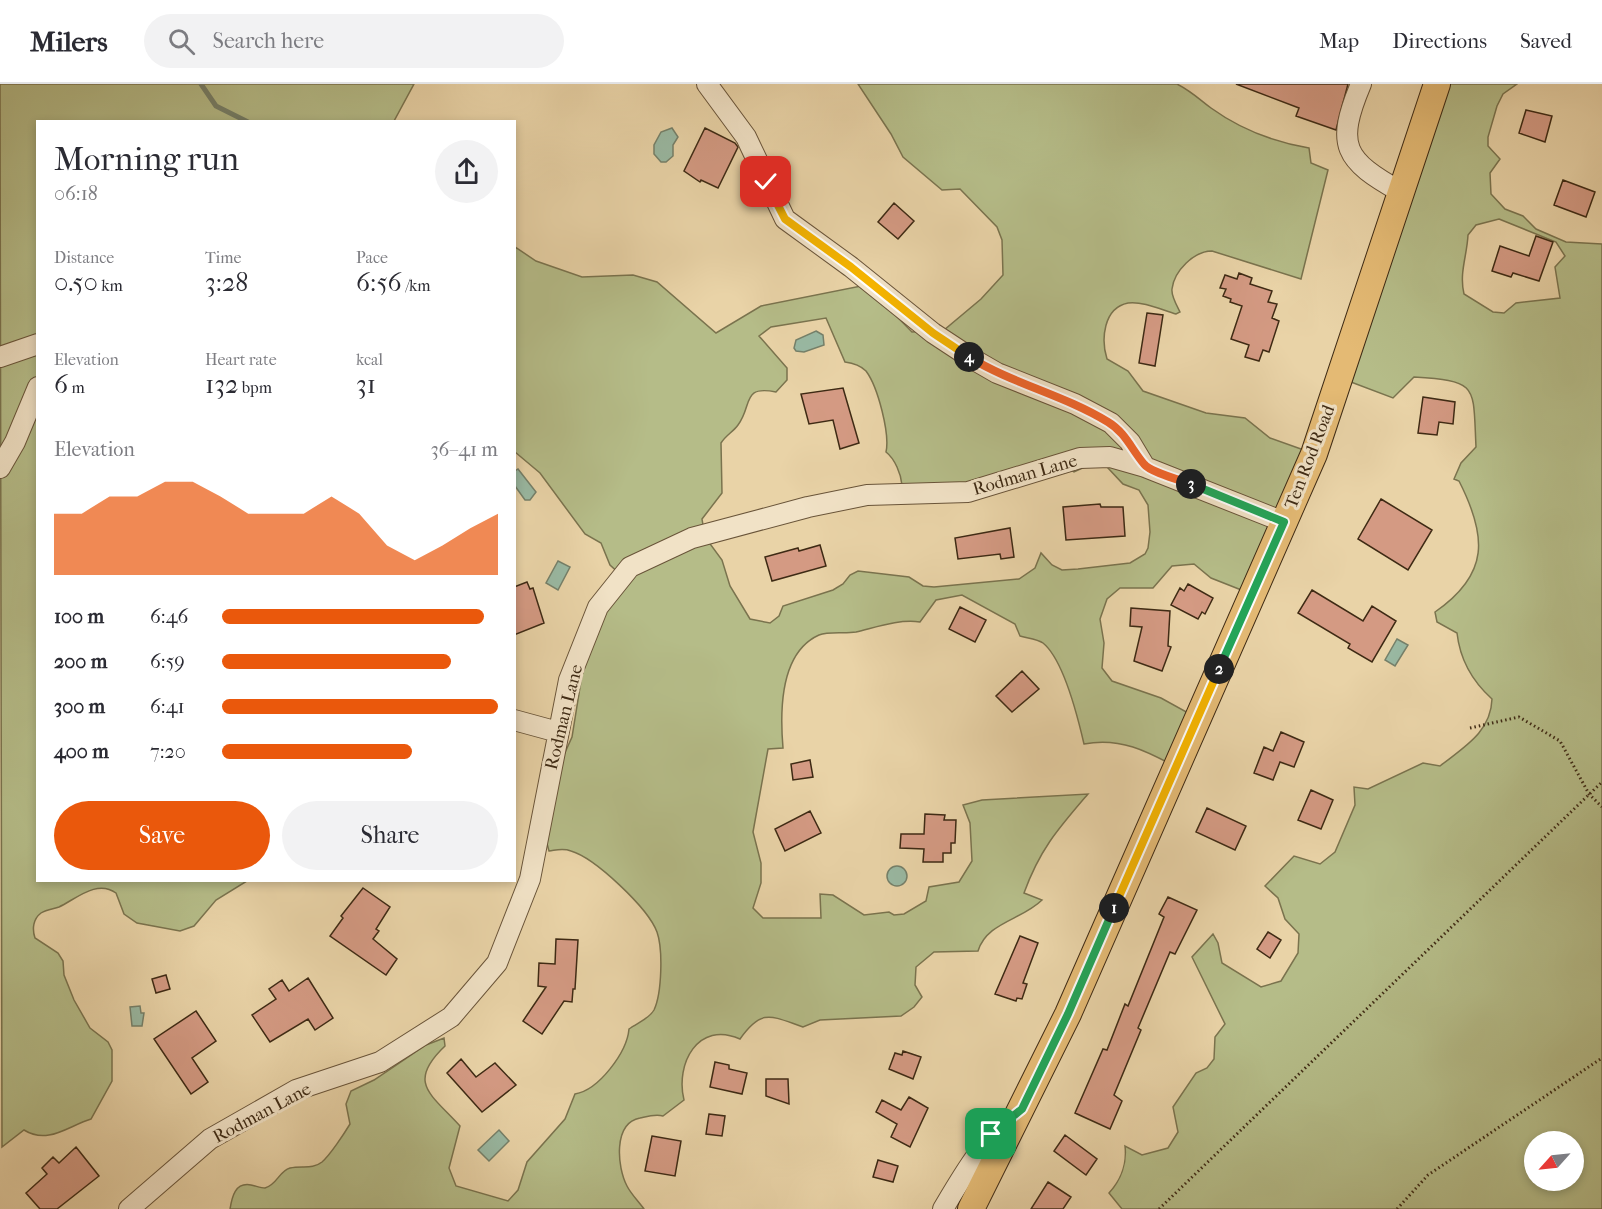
<!DOCTYPE html>
<html lang="en">
<head>
<meta charset="utf-8">
<style>
  body { margin:0; font-family:"IM FELL French Canon",serif; background:#f2f2f3; color:#2b2b33; height:100vh; display:flex; flex-direction:column; font-size:22px; white-space:nowrap }
  * { box-sizing:border-box; margin:0 }
  p { font-size:20px; color:#7c7c81 }
  .icon { flex:none; width:33px; height:33px; fill:none; stroke:currentColor; stroke-width:2; stroke-linecap:round; stroke-linejoin:round }
  .map { position:relative; flex:1; overflow:hidden }
  .panel { position:absolute; left:36px; top:36px; width:480px; height:762px; display:flex; flex-direction:column; background:#fff; border-radius:0px; box-shadow:0 3px 9px #0003 }
  .panel>* { flex:none }
  .needle { width:39px; rotate:243deg }
  .fabs { position:absolute; left:1524px; top:1047px; display:grid; gap:12px }
  .fabs a { display:grid; place-items:center; width:60px; height:60px; border-radius:50%; background:#fff; box-shadow:0 3px 9px #0003; font-size:30px }
  .pin { position:absolute; display:grid; place-items:center; width:51px; height:51px; color:#fff; margin:-26px; border-radius:12px; box-shadow:0 3px 9px #0006 }
  .km { position:absolute; width:30px; height:30px; margin:-15px; border-radius:50%; background:#222; color:#fff; font-size:16px; line-height:30px; text-align:center }
  .round { display:grid; place-items:center; flex:none; width:63px; height:63px; border-radius:32px; background:#f2f2f3 }
  .summary { display:flex; align-items:center; justify-content:space-between; height:102px; padding:0 18px }
  h1 { font-size:33px; font-weight:600; line-height:45px }
  .figures { display:grid; grid-template-columns:repeat(3,1fr); gap:9px; height:102px; padding:6px 18px }
  .figures div { display:grid; align-content:center }
  .figures b { font-size:26px; font-weight:600 }
  .figures small { font-size:16px; font-weight:400 }
  .figures p { font-size:16px }
  .chart { height:168px; padding:12px 18px }
  .chart p { display:flex; justify-content:space-between }
  .chart svg { width:100%; height:108px; margin-top:6px; fill:#ea580c; opacity:.7 }
  .action { display:flex; gap:12px; margin-top:auto; padding:12px 18px }
  .action a { flex:1; height:69px; border-radius:36px; background:#ea580c; color:#fff; font-size:24px; font-weight:600; line-height:69px; text-align:center }
  .action a+a { background:#f2f2f3; color:#2b2b33 }
  ul { padding:0 18px; list-style:none; font-size:20px }
  li { display:grid; grid-template-columns:96px 72px 1fr; align-items:center; height:45px }
  li i { height:15px; border-radius:8px; background:#ea580c }
  header { display:flex; align-items:center; gap:36px; box-sizing:border-box; height:84px; padding:0 30px; background:#fff; border-bottom:2px solid #e1e1e2 }
  header strong { font-size:28px }
  nav { display:flex; gap:33px; margin-inline-start:auto; font-size:21px }
  .search { width:420px; height:54px; background:#f2f2f3; display:flex; align-items:center; gap:15px; box-sizing:border-box; padding:0 21px; border-radius:33px; color:#7c7c81; font-size:22px }
  .map>svg:first-child { display:block }
</style>
</head>
<body>
<header>
<strong>Milers</strong>
<div class="search"><svg class="icon" aria-label="search" viewBox="0 0 24 24"><circle cx="10" cy="10" r="6"/><path d="M15 15l6 6"/></svg>Search here</div>
<nav><a>Map</a><a>Directions</a><a>Saved</a></nav>
</header>
<div class="map">
<svg width="1602" height="1125" viewBox="0 0 1602 1125">
  <rect width="100%" height="100%" fill="#e9d3a7"/>
  <filter id="stains"><feTurbulence type="fractalNoise" baseFrequency=".00333" numOctaves="4"/><feColorMatrix values="0 0 0 0 .2 0 0 0 0 .09 0 0 0 0 .02 0 0 0 .5 -.17"/></filter>
  <radialGradient id="worn" r=".72"><stop offset=".6" stop-color="#630" stop-opacity="0"/><stop offset="1" stop-color="#630" stop-opacity=".3"/></radialGradient>
  <path fill="#b5bc88" stroke="#7a734e" stroke-width="1.5" fill-rule="evenodd" d="M0,0H414L394,37L38,38V796L247,797L216,816L194,842L180,847L137,839L124,830L116,809C97,795 76,815 59,823C54,825 47,825 41,829C33,835 32,845 35,854L58,869L63,877L64,891L74,916L90,944L108,958L112,966V997L91,1035C68,1042 48,1061 24,1046L2,1063Z
    M858,0H1177C1191,7 1199,15 1211,24C1240,45 1274,58 1309,64L1311,79L1328,86L1301,195L1212,167C1194,167 1174,187 1172,205C1171,212 1177,222 1180,228L1176,230C1162,226 1143,217 1128,219C1103,224 1101,256 1107,275L1128,287L1143,307L1206,329L1245,334L1270,354L1315,370L1254,511L1211,494L1194,480L1172,482L1153,504H1120L1107,515L1100,535L1104,559L1102,584L1112,597L1161,614L1201,636L1178,684C1147,667 1120,653 1084,660C1078,634 1064,576 1043,559C1038,555 1027,554 1020,552L1015,540L962,511L936,516L920,538C899,535 877,543 856,548C845,550 829,547 819,551C779,569 780,629 783,664L768,665L753,748L761,779V799L753,824L763,834H821L820,810L833,811L864,831L889,828L894,831L904,830L926,817L929,803L959,798L972,777L970,739L963,721L982,716L1088,710C1058,745 1040,765 1024,809L1042,816C1022,836 987,838 978,867L934,868L916,883L915,901L922,913L914,923L901,932L820,936L803,943C771,932 762,924 740,955C698,936 675,980 684,1016L663,1032C655,1030 649,1032 640,1034C613,1039 617,1083 627,1102C631,1110 639,1118 644,1125H230C232,1113 235,1098 251,1101C256,1102 261,1104 265,1104C277,1101 279,1087 290,1084C302,1081 312,1086 322,1078C330,1071 344,1050 350,1040L346,1020L351,1007L374,996L426,961L444,954L445,962C406,999 431,1010 460,1042L449,1084L456,1102L508,1117L518,1106L527,1078L565,1035L575,1010C599,1006 627,968 629,945C637,939 649,935 654,926C662,909 663,865 657,848C648,824 595,774 571,767C563,764 557,766 549,767L546,756L563,673L572,653L586,566L622,492L610,481L601,459L585,450L540,389L515,368V163L536,177L582,193L633,191L657,198L716,249L761,222L866,201L912,248L944,246L981,215L1003,191L1002,156L997,143L960,105L942,106L903,73L891,50ZM826,234L845,278C853,279 860,281 866,287C878,303 890,350 886,368C895,375 901,390 902,401L974,400L1068,384L1074,388L1089,381L1107,383L1123,400L1139,406L1148,421L1150,448L1148,464L1145,470L1130,479L1078,485L1062,486L1052,481L1041,469L1035,484L1019,495L934,503L923,502L909,493L858,487L850,491L843,500L833,506L783,522L779,532L770,539L750,535L730,502L722,476L705,453L702,435L722,409L721,359C726,351 733,348 738,341C753,321 741,301 776,308L787,296V284L759,252L771,243Z
    M1443,0H1517L1503,10L1497,22L1488,53V62L1500,75L1490,89L1491,110L1505,125L1523,132L1536,145L1566,158L1602,160V1125H1122L1109,1109C1121,1096 1127,1079 1125,1062L1142,1071L1168,1064L1178,1048L1173,1023L1196,989L1207,984L1214,975L1215,953L1225,940L1192,873L1213,850L1218,859L1222,879L1261,903L1281,897L1298,869L1299,850L1285,835L1278,814L1265,802L1294,772L1320,780L1335,768L1355,721L1354,703L1368,705L1423,679L1440,682C1464,663 1491,648 1492,615C1472,597 1460,576 1457,549L1437,538L1435,528C1490,490 1487,452 1459,397L1454,395L1461,379L1476,363C1473,301 1479,297 1414,293L1393,314L1343,295ZM1499,135L1556,158L1565,172L1555,183L1560,214L1516,219L1504,229L1493,228L1464,210C1459,189 1467,172 1468,151L1476,141ZM1534,1058H1574V1096H1534Z"/>
  <path fill="#99b9a3" stroke="#75806a" stroke-width="1.5" d="M672,44L678,53L673,61V72L666,78H661L654,70V61L661,48Z
    M816,247L823,251L824,261L804,268L796,267L794,264L796,256Z
    M518,385L536,408L530,416H525L515,402V387Z
    M558,477L570,483L558,506L546,499Z
    M1397,555L1408,561L1395,582L1385,576Z
    M887 792a10 10 0 1 1 20 0a10 10 0 1 1-20 0Z
    M140,922L141,929H144L142,942H132L130,923Z
    M499,1046L509,1057L489,1077L478,1066Z"/>
  <g fill="none" stroke-linecap="round" stroke-linejoin="round">
    <path stroke="#75806a" stroke-width="5" d="M201,0L216,22L248,38"/>
  </g>
  <path fill="#d49a83" stroke="#3e2a14" stroke-width="1.5" d="M1236,0H1348L1336,46L1296,32L1299,24Z
    M1526,26L1552,32L1545,58L1519,49Z
    M705,44L735,59L738,63L718,104L701,96L700,98L684,87Z
    M1563,96L1595,108L1586,133L1554,121Z
    M894,119L914,137L898,155L878,138Z
    M1536,152L1553,158L1539,197L1513,189L1511,193L1492,187L1500,162L1529,172Z
    M1239,189L1252,194L1250,200L1272,207L1268,218L1277,220L1272,234L1279,237L1269,268L1263,266L1259,277L1245,273L1249,261L1231,255L1242,222L1230,218L1231,215L1223,212L1226,205L1220,204L1225,191L1237,195Z
    M1147,229L1163,231L1155,282L1139,279Z
    M843,304L859,359L840,365L833,336L809,340L801,310Z
    M1423,313L1455,318L1453,340L1439,338L1437,351L1418,349Z
    M1381,415L1432,446L1408,486L1358,455Z
    M1100,420L1101,423H1123L1125,452L1066,456L1063,423Z
    M1010,444L1014,473L1001,475L1000,470L958,475L955,454Z
    M820,461L826,482L772,497L765,473L798,464L799,467Z
    M527,498L530,505L533,504L544,539L514,551V503Z
    M1188,500L1213,514L1205,530L1202,528L1198,535L1171,521L1180,504L1184,507Z
    M1312,506L1363,537L1372,522L1396,537L1372,578L1348,564L1350,560L1298,529Z
    M960,523L986,536L975,558L949,545Z
    M1131,524L1170,527L1168,562L1171,563L1162,587L1134,577L1142,543L1130,542Z
    M1022,587L1039,605L1012,628L996,612Z
    M1281,648L1304,658L1294,683L1280,678L1273,696L1254,689L1264,663L1273,667Z
    M810,676L813,693L793,696L791,680Z
    M1311,706L1333,716L1321,745L1298,736Z
    M1207,724L1246,742L1235,766L1196,748Z
    M810,727L821,749L785,767L775,745Z
    M925,730L945,731L944,736H956L955,759H951V769H943V778H923L924,765L900,764L901,750H924Z
    M363,804L390,823L376,845L379,847L373,855L397,875L386,891L330,852L343,834L341,832Z
    M1168,813L1197,826L1175,870L1170,868L1138,944L1141,946L1114,1011L1122,1017L1110,1045L1075,1029L1103,965L1107,966L1125,920L1128,922L1164,833L1159,830Z
    M1268,848L1281,856L1270,874L1257,865Z
    M1020,852L1038,859L1023,899L1027,900L1022,915L1017,914L1016,917L995,910Z
    M556,855L578,856L575,905H573L572,918L564,917L542,950L523,937L546,903L538,902L539,879L555,880Z
    M166,891L170,905L156,909L152,895Z
    M308,894L333,934L315,946L308,935L270,958L252,931L276,915L269,905L282,896L289,907Z
    M196,927L216,957L192,974L208,998L191,1010L154,955Z
    M903,967L921,973L913,995L889,985L895,969L902,971Z
    M461,975L476,993L495,979L516,1001L482,1028L447,989Z
    M715,978L729,981V985L747,989L742,1010L710,1003Z
    M766,995H788L789,1020L766,1012Z
    M909,1013L928,1024L910,1063L891,1053L897,1040L876,1028L882,1016L901,1026Z
    M709,1030L725,1032L722,1052L706,1050Z
    M1065,1051L1097,1075L1086,1091L1054,1067Z
    M652,1052L681,1057L675,1092L645,1087Z
    M76,1063L99,1092L57,1125H40L26,1109L47,1090L42,1084L53,1073L59,1079Z
    M878,1076L898,1082L893,1098L873,1093Z
    M1048,1098L1071,1113L1063,1125H1031Z"/>
  <g fill="none" stroke-linecap="round" stroke-linejoin="round">
    <defs>
      <path id="minor" d="M707,0L746,53L785,135L851,183L933,249L971,274L997,289L1075,320L1111,339L1130,358L1145,383
        M1361,0C1335,62 1344,76 1401,108
        M0,273L38,260
        M0,384L15,358L38,303
        M514,636L558,648
        M129,1125L210,1055L296,1006L380,978L451,933L497,879L530,795L569,596L598,523L630,483L692,454L808,423L867,411L968,408L1080,374L1110,373L1145,383L1284,438
        M943,1125C965,1088 982,1058 1015,1031"/>
      <path id="major" d="M971,1125L1068,930L1314,370L1437,0"/>
    </defs>
    <use href="#minor" stroke="#695439" stroke-width="22"/>
    <use href="#major" stroke="#3e2a14" stroke-width="28"/>
    <path stroke="#3e2a14" stroke-width="3" stroke-dasharray="1.5 3" stroke-linecap="butt" d="M1470,644L1519,633L1560,657L1589,710L1602,723
      M1159,1125L1602,698
      M1397,1125L1428,1091L1602,974"/>
    <use href="#minor" stroke="#f1e2c6" stroke-width="20"/>
    <use href="#major" stroke="#e4ba74" stroke-width="26"/>
  </g>
  <g fill="none" stroke-linecap="round" stroke-linejoin="round">
    <defs>
      <path id="split-1" d="M991,1050L1022,1025L1068,930L1114,824"/>
      <path id="split-2" d="M1114,824L1219,585"/>
      <path id="split-3" d="M1191,400L1284,438L1219,585"/>
      <path id="split-4" d="M969,273C1013,300 1064,311 1108,338C1125,348 1132,366 1144,380C1150,388 1180,396 1191,400"/>
      <path id="split-5" d="M766,98L785,135L851,183L933,249L969,273"/>
    </defs>
    <use href="#split-1" stroke="#fff" stroke-width="12"/>
    <use href="#split-2" stroke="#fff" stroke-width="12"/>
    <use href="#split-3" stroke="#fff" stroke-width="12"/>
    <use href="#split-4" stroke="#fff" stroke-width="12"/>
    <use href="#split-5" stroke="#fff" stroke-width="12"/>
    <use href="#split-1" stroke="#22a559" stroke-width="8"/>
    <use href="#split-2" stroke="#f5b400" stroke-width="8"/>
    <use href="#split-3" stroke="#22a559" stroke-width="8"/>
    <use href="#split-4" stroke="#f0652b" stroke-width="8"/>
    <use href="#split-5" stroke="#f5b400" stroke-width="8"/>
  </g>
  <g text-anchor="middle" dominant-baseline="central" stroke-width="6" stroke-linejoin="round" paint-order="stroke">
    <g font-size="18" fill="#3e2a14" stroke="#f1e2c6">
      <text transform="translate(1310 373) rotate(-69)">Ten Rod Road</text>
      <text transform="translate(1025 391) rotate(-16)">Rodman Lane</text>
      <text transform="translate(564 633) rotate(-76)">Rodman Lane</text>
      <text transform="translate(262 1029) rotate(-28)">Rodman Lane</text>
    </g>
  </g>
  <rect width="100%" height="100%" filter="url(#stains)"/>
  <rect width="100%" height="100%" fill="url(#worn)"/>
</svg>
<div class="fabs">
<a><svg class="needle" viewBox="-14 -14 28 28"><path d="M0-13l5 13h-10z" fill="#e53935"/><path d="M0 13l5-13h-10z" fill="#7c7c81"/></svg></a>
</div>
<div class="pin" style="left:991px;top:1050px;background:#1e9e55"><svg class="icon" aria-label="arrive" viewBox="0 0 24 24"><path d="M6 21V4h12l-3 4 3 4H6"/></svg></div>
<div class="pin" style="left:766px;top:98px;background:#d93025"><svg class="icon" aria-label="check" viewBox="0 0 24 24"><path d="M5 12l5 5 9-10"/></svg></div>
<b class="km" style="left:1114px;top:824px">1</b>
<b class="km" style="left:1219px;top:585px">2</b>
<b class="km" style="left:1191px;top:400px">3</b>
<b class="km" style="left:969px;top:273px">4</b>
<section class="panel">
<div class="summary"><div><h1>Morning run</h1><p>06:18</p></div><a class="round"><svg class="icon" aria-label="share" viewBox="0 0 24 24"><path d="M12 15V3M7 8l5-5 5 5M5 13v7h14v-7"/></svg></a></div>
<div class="figures">
<div><p>Distance</p><b>0.50<small> km</small></b></div>
<div><p>Time</p><b>3:28</b></div>
<div><p>Pace</p><b>6:56<small> /km</small></b></div>
</div>
<div class="figures">
<div><p>Elevation</p><b>6<small> m</small></b></div>
<div><p>Heart rate</p><b>132<small> bpm</small></b></div>
<div><p>kcal</p><b>31</b></div>
</div>
<div class="chart"><p><span>Elevation</span>36–41 m</p>
<svg viewBox="0 0 160 44" preserveAspectRatio="none"><path d="M0 44V19L10 19L20 12L30 12L40 6L50 6L60 12L70 19L80 19L90 19L100 12L110 19L120 32L130 38L140 32L150 25L160 19V44z"/></svg>
</div>
<ul>
<li><b>100 m</b>6:46<i style="width:95%"></i></li>
<li><b>200 m</b>6:59<i style="width:83%"></i></li>
<li><b>300 m</b>6:41<i style="width:100%"></i></li>
<li><b>400 m</b>7:20<i style="width:69%"></i></li>
</ul>
<div class="action"><a>Save</a><a>Share</a></div>
</section>
</div>
</body>
</html>
